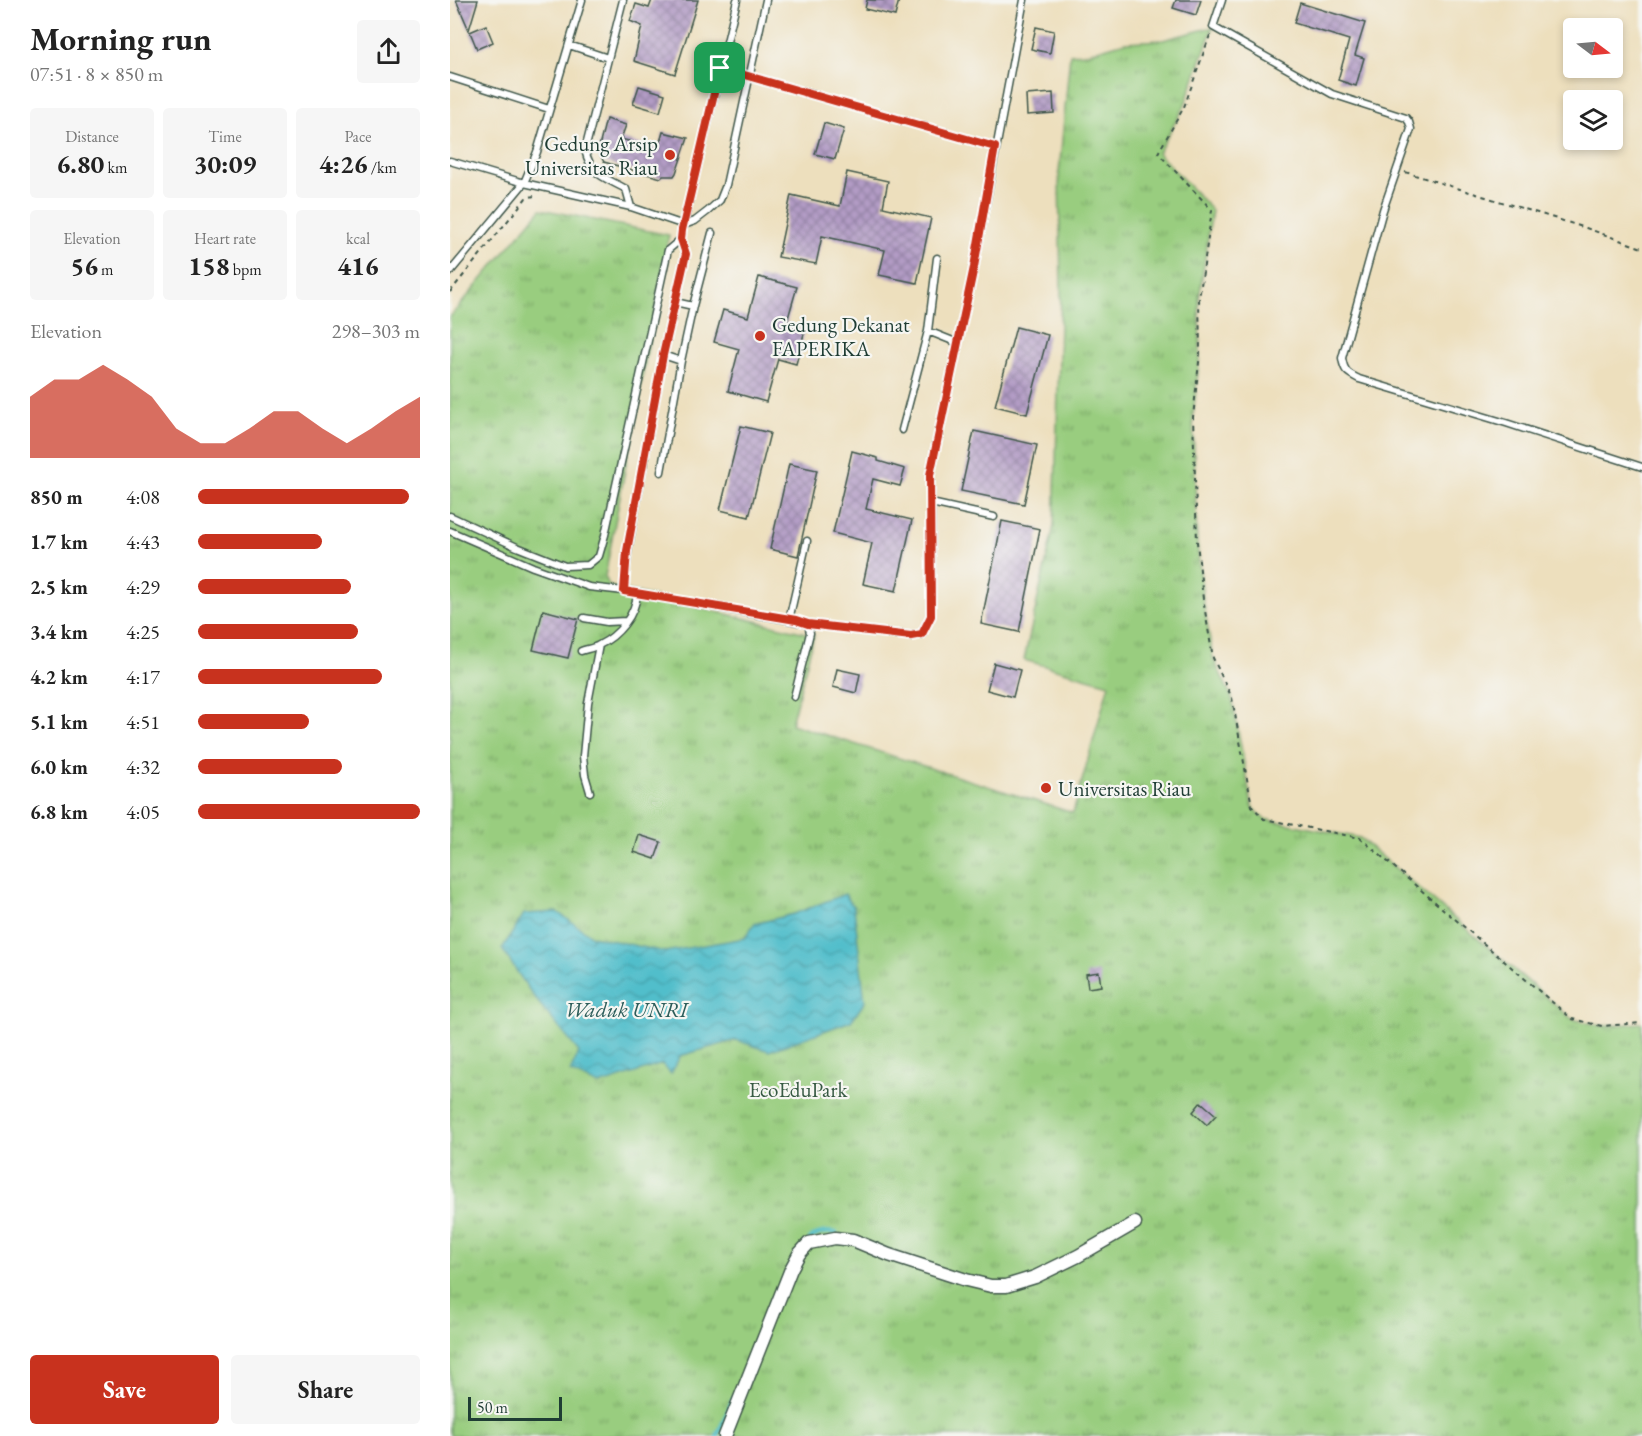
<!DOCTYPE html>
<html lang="en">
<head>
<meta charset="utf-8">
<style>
  body { margin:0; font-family:"EB Garamond",serif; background:#f6f6f6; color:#222; height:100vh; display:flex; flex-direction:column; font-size:22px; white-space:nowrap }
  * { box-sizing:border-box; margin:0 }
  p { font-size:20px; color:#767676 }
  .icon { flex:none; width:33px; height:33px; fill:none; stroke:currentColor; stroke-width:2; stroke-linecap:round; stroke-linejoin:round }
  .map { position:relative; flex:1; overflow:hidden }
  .side { display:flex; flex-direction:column; background:#fff; width:450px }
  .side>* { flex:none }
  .needle { width:39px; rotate:106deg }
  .buttons { position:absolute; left:1113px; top:18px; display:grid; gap:12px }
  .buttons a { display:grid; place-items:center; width:60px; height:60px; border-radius:6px; background:#fff; box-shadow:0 3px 9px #0003; font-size:30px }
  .scale { position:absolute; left:18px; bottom:15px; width:94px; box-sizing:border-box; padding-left:6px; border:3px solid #1f3d34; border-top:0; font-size:16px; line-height:21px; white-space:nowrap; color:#1f3d34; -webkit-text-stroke:4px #f6f6f2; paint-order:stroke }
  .pin { position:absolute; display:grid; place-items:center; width:51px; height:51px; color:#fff; margin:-26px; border-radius:12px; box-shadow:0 3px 9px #0006 }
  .round { display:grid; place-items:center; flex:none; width:63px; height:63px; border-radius:6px; background:#f6f6f6 }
  .overview { display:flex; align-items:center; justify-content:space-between; height:102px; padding:0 30px }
  h1 { font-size:33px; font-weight:700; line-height:45px }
  .metrics { display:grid; grid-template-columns:repeat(3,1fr); gap:9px; height:102px; padding:6px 30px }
  .metrics div { display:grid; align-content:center; border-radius:6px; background:#f6f6f6; text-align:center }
  .metrics b { font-size:26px; font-weight:700 }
  .metrics small { font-size:16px; font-weight:400 }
  .metrics p { font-size:16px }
  .chart { height:168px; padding:12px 30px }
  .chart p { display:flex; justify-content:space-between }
  .chart svg { width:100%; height:108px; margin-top:6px; fill:#c8321e; opacity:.7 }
  .cta { display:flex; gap:12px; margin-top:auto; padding:12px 30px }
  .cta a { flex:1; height:69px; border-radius:6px; background:#c8321e; color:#fff; font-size:24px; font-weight:700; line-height:69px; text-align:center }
  .cta a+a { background:#f6f6f6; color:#222 }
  ul { padding:0 30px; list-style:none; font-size:20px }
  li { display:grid; grid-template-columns:96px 72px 1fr; align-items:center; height:45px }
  li i { height:15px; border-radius:8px; background:#c8321e }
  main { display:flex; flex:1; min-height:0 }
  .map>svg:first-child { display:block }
</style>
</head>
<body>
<main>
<section class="side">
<div class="overview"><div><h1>Morning run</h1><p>07:51 · 8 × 850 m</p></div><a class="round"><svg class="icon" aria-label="share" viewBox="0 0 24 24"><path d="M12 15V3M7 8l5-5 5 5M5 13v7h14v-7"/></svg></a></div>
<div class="metrics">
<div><p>Distance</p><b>6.80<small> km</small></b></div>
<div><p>Time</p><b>30:09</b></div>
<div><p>Pace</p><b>4:26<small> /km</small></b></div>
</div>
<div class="metrics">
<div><p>Elevation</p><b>56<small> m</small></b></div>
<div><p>Heart rate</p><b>158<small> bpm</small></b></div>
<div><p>kcal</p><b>416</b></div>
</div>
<div class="chart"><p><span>Elevation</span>298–303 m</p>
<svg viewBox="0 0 160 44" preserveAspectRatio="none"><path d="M0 44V19L10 12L20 12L30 6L40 12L50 19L60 32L70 38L80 38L90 32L100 25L110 25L120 32L130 38L140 32L150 25L160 19V44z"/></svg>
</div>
<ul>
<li><b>850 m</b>4:08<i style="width:95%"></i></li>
<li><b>1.7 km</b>4:43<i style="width:56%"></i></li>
<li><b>2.5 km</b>4:29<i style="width:69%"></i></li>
<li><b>3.4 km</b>4:25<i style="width:72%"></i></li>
<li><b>4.2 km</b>4:17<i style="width:83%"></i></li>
<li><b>5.1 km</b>4:51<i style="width:50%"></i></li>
<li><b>6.0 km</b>4:32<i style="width:65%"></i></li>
<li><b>6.8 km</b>4:05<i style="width:100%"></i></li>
</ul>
<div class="cta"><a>Save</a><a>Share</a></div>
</section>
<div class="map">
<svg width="1192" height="1436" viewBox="0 0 1192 1436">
  <defs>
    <pattern id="park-tufts" width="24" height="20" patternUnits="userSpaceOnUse" patternTransform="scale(1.5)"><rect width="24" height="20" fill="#99cd7f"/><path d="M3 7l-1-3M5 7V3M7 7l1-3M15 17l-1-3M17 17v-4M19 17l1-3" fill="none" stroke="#7ca869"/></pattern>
    <pattern id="water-waves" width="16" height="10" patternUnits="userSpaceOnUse" patternTransform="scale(1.5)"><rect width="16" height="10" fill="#51becb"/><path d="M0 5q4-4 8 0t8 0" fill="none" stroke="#439ca6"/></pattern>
    <pattern id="building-cross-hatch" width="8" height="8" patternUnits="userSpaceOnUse" patternTransform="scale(1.5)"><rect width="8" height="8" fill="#b29bc5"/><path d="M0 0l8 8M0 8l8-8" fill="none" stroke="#9080a1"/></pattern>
  </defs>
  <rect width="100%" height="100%" fill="#f6f6f2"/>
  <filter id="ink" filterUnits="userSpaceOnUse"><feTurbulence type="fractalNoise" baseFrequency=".0167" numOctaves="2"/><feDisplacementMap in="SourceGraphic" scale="12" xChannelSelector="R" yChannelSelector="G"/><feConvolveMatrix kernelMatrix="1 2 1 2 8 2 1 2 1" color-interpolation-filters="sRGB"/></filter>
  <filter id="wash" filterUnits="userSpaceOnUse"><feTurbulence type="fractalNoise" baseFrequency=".008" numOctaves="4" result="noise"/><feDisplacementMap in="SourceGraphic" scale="24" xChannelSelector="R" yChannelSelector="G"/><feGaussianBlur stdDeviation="1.35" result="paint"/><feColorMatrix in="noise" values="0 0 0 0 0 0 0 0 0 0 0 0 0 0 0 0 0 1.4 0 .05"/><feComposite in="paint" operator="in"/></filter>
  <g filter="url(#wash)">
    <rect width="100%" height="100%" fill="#eddfbd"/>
    <path fill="url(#park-tufts)" stroke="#5c855a" stroke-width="1.5" d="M763,27L734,107L708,153L762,210L749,299L750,353L743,417L747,542L753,599L763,658L782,698L802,806L814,819L910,838L1122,1019L1152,1026L1192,1023V1436H0V317L91,209L219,235L155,576L159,586L364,635L341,724L623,813L659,684L574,660L604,526L611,291L609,173L620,54L637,53L675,42L713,40Z"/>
    <path fill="url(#water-waves)" stroke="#387e80" stroke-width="1.5" d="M395,894L404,908L415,1002L401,1021L319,1051L286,1040L230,1056L221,1074L212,1064L149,1085L120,1072L129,1052L84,997L52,949L74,914L107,912L142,936L215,952L295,938L304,924L344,914Z"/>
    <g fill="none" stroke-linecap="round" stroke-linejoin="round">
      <path stroke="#51becb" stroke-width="4" d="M360,1239C366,1233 378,1231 386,1233
        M267,1436L285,1395"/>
    </g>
    <g id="blocks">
      <path fill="url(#building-cross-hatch)" d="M6,0H28L19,30Z
        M202,0H248L225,74L184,61L192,26L180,21L186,4L199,8Z
        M417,0H449L445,16L415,9Z
        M726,0H751L746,15L723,8Z
        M850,3L915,23L905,55L914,58L906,86L888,80L899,40L844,23Z
        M36,25L43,42L27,49L20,32Z
        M586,27L604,31L600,53L581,49Z
        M189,86L215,94L210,112L183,104Z
        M603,93L604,113L577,115L576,95Z
        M156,119L176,125L171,139L208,149L213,132L238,138L226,173L224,176H213L211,178L154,162L148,151Z
        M374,123L394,129L385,159L365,154Z
        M397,172L438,181L433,207L481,218L467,283L429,275L435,250L372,236L366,264L328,257L341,195L390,206Z
        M309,277L347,287L336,325L355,330L346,364L328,359L316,402L278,391L289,349L264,342L273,310L298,317Z
        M566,327L598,335L577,414L545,406Z
        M291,426L320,433L299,517L270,510Z
        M524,431L587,445L574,504L511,491Z
        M402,451L428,458V461L455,469L450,486L423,479L416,509L462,520L446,591L413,584L422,543L383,533Z
        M339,464L367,470L348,556L320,549Z
        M552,521L590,529L569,632L531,624Z
        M93,610L128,619L118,658L83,650Z
        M544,663L570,670L563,697L537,690Z
        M387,669L410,674L406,693L383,687Z
        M189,835L211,842L205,859L184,852Z
        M649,972L651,986L638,988L636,974Z
        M751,1102L766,1115L757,1125L743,1112Z"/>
    </g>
  </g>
  <g filter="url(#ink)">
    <use href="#blocks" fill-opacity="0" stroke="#3e5549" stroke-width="1.5"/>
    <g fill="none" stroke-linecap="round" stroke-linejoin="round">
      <defs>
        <path id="lane" d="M173,0L135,150C142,177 153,176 176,189L181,207
          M772,0L763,27L882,94L956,118L959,122L961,129L933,210L892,358C894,371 897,373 909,379L1056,423L1192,467
          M119,45L158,58
          M270,68L545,147
          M0,77L99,109
          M0,161L74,183L181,207L234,225L245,221L258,211L270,200L276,185L316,0
          M0,272L74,183L87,152L132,0
          M225,302L243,306
          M478,331L508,343
          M213,355L231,361
          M452,430L478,331L487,258
          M211,472L231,361L243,306L262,233
          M0,516L67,547L115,566L138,565L149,556L155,535L218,250L231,239
          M544,517L481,503L480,475L524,267L574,0
          M0,531L83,567L139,587L174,591L339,620L357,541
          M174,591L178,551L213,355L236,254L231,239L232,230L287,0
          M134,618L157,622L176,621
          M339,620L358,624L360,633L344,697
          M358,624L461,636L472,634L481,616V503
          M131,651C137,649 144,648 149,645C168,636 186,615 187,593
          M140,792L135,775L133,756L138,703L149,645"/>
        <path id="street" d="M275,1436L341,1269L349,1254L359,1243L385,1238L403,1240L439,1255L516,1280L541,1286H556L585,1277L628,1256L685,1223"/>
      </defs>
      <use href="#lane" stroke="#3e5549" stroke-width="9"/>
      <use href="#street" stroke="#3e5549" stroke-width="15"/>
      <path stroke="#3e5549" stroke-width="2" stroke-dasharray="4.5 4.5" stroke-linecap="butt" d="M760,35L734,107L708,153L762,210L749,299L750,353L743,417L747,542L753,599L763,658L782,698L802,806L814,819L910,838L1122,1019L1152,1026L1192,1023
        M955,172L1136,228L1192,248
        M0,292L76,198L84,196"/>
      <use href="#lane" stroke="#fff" stroke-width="6"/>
      <use href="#street" stroke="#fff" stroke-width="12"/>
    </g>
  </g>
  <g fill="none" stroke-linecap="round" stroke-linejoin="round" filter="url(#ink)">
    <defs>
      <path id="route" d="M270,68L545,147L524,267L480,475L481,616L472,634L461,636L358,624L346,620L174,591L177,551L213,355L236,254L231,239L232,230Z"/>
    </defs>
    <use href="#route" stroke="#fff" stroke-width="12"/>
    <use href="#route" stroke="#c8321e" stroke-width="8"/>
  </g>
  <g fill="#c8321e" stroke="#f6f6f2" stroke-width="2">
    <circle cx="220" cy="155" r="6"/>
    <circle cx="310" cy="336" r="6"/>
    <circle cx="596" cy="788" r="6"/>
  </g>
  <g text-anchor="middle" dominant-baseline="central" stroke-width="4.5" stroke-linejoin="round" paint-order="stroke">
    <g font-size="21" fill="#1f3d34" stroke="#f6f6f2" text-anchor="start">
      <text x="208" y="143" text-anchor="end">Gedung Arsip<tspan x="208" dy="24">Universitas Riau</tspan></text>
      <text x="322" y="324">Gedung Dekanat<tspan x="322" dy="24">FAPERIKA</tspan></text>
      <text x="608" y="788">Universitas Riau</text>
    </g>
    <g font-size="21" fill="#375a43" stroke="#f6f6f2">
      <text x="348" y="1089">EcoEduPark</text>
    </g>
    <g font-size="22" font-style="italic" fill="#2c5d5a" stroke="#f6f6f2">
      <text x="176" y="1009">Waduk UNRI</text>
    </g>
  </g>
</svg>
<div class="buttons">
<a><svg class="needle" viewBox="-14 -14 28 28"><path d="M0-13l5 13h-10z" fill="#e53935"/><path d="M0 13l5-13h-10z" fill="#767676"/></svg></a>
<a><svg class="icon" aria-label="layers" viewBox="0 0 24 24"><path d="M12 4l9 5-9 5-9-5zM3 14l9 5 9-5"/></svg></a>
</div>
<div class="scale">50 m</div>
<div class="pin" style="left:270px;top:68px;background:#1e9e55"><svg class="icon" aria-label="arrive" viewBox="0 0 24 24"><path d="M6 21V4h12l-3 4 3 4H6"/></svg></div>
</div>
</main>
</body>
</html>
